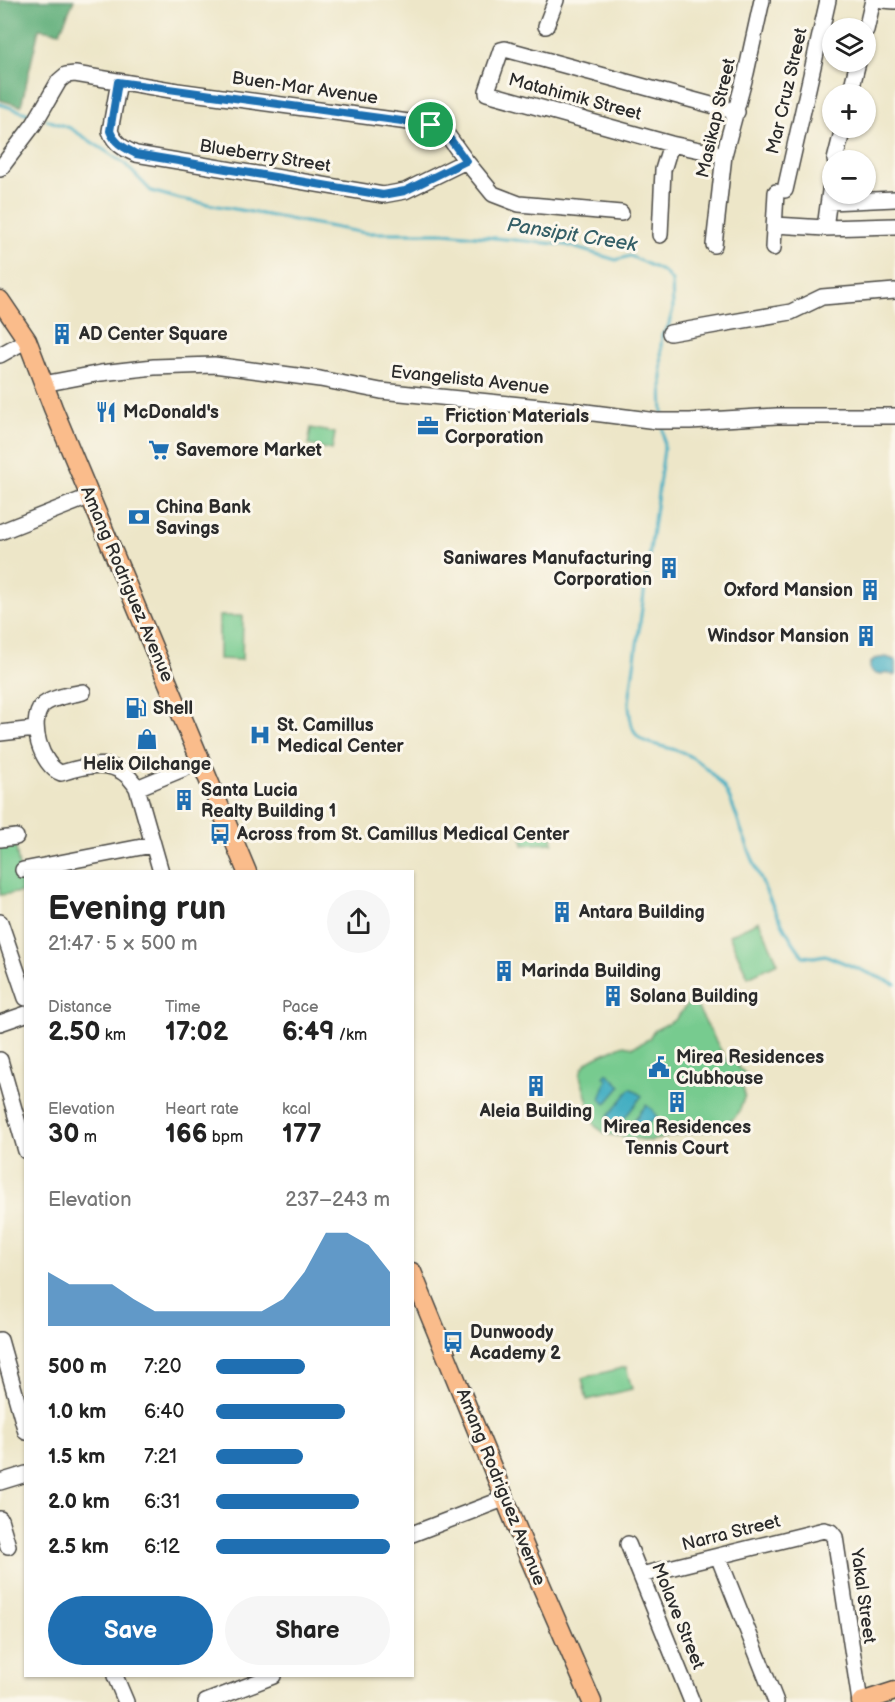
<!DOCTYPE html>
<html lang="en">
<head>
<meta charset="utf-8">
<style>
  body { margin:0; font-family:"Balsamiq Sans",sans-serif; background:#f6f6f6; color:#222; height:100vh; display:flex; flex-direction:column; font-size:22px; white-space:nowrap }
  * { box-sizing:border-box; margin:0 }
  p { font-size:20px; color:#767676 }
  .icon { flex:none; width:33px; height:33px; fill:none; stroke:currentColor; stroke-width:2; stroke-linecap:round; stroke-linejoin:round }
  .map { position:relative; flex:1; overflow:hidden }
  .side { position:absolute; left:24px; top:870px; width:390px; height:807px; display:flex; flex-direction:column; background:#fff; border-radius:0px; box-shadow:0 2px 4px #0004 }
  .side>* { flex:none }
  .buttons { position:absolute; left:822px; top:18px; display:grid; gap:12px }
  .buttons a { display:grid; place-items:center; width:54px; height:54px; border-radius:50%; background:#fff; box-shadow:0 2px 4px #0004; font-size:30px }
  .pin { position:absolute; display:grid; place-items:center; width:51px; height:51px; color:#fff; margin:-26px; border:3px solid #fff; border-radius:50%; box-shadow:0 2px 6px #0007 }
  .round { display:grid; place-items:center; flex:none; width:63px; height:63px; border-radius:32px; background:#f6f6f6 }
  .head { display:flex; align-items:center; justify-content:space-between; height:102px; padding:0 24px }
  h1 { font-size:33px; font-weight:700; line-height:45px }
  .stats { display:grid; grid-template-columns:repeat(3,1fr); gap:9px; height:102px; padding:6px 24px }
  .stats div { display:grid; align-content:center }
  .stats b { font-size:26px; font-weight:700 }
  .stats small { font-size:16px; font-weight:400 }
  .stats p { font-size:16px }
  .chart { height:168px; padding:12px 24px }
  .chart p { display:flex; justify-content:space-between }
  .chart svg { width:100%; height:108px; margin-top:6px; fill:#1f6fb2; opacity:.7 }
  .action { display:flex; gap:12px; margin-top:auto; padding:12px 24px }
  .action a { flex:1; height:69px; border-radius:36px; background:#1f6fb2; color:#fff; font-size:24px; font-weight:700; line-height:69px; text-align:center }
  .action a+a { background:#f6f6f6; color:#222 }
  ul { padding:0 24px; list-style:none; font-size:20px }
  li { display:grid; grid-template-columns:96px 72px 1fr; align-items:center; height:45px }
  li i { height:15px; border-radius:8px; background:#1f6fb2 }
  .map>svg:first-child { display:block }
</style>
</head>
<body>
<div class="map">
<svg width="895" height="1702" viewBox="0 0 895 1702">
  <rect width="100%" height="100%" fill="#fbf7ec"/>
  <filter id="ink" filterUnits="userSpaceOnUse"><feTurbulence type="fractalNoise" baseFrequency=".0167" numOctaves="2"/><feDisplacementMap in="SourceGraphic" scale="12" xChannelSelector="R" yChannelSelector="G"/><feConvolveMatrix kernelMatrix="1 2 1 2 8 2 1 2 1" color-interpolation-filters="sRGB"/></filter>
  <filter id="wash" filterUnits="userSpaceOnUse"><feTurbulence type="fractalNoise" baseFrequency=".008" numOctaves="4" result="noise"/><feDisplacementMap in="SourceGraphic" scale="24" xChannelSelector="R" yChannelSelector="G"/><feGaussianBlur stdDeviation="1.35" result="paint"/><feColorMatrix in="noise" values="0 0 0 0 0 0 0 0 0 0 0 0 0 0 0 0 0 1.4 0 .05"/><feComposite in="paint" operator="in"/></filter>
  <g filter="url(#wash)">
    <rect width="100%" height="100%" fill="#ede6c8"/>
    <path fill="#77cb8f" stroke="#517b5d" stroke-width="1.5" d="M311,428L335,433L332,450L308,445Z
      M219,616H243L242,660L219,659Z
      M551,825L553,843L523,845L522,827Z
      M15,842L23,892L0,895V844Z
      M759,921L778,963L748,977L729,935Z
      M690,1001L696,1005L728,1063L735,1060L739,1068L749,1077L741,1081L745,1095L739,1112L733,1119L714,1130L683,1134L650,1141L606,1134L595,1126L580,1076C581,1059 606,1053 619,1047L624,1045L633,1047L649,1039L653,1031L675,1020Z
      M626,1367L632,1389L587,1400L582,1378Z"/>
    <path fill="#61af7a" stroke="#466d52" stroke-width="1.5" d="M0,0H74L60,32L39,29L21,106L0,100Z"/>
    <path fill="#43aec2" stroke="#376c76" stroke-width="1.5" d="M886,657L895,660V676L887,672L881,674H875L870,669V664L874,659Z
      M607,1073L621,1086L606,1104L600,1099L607,1079L604,1077Z
      M631,1088L642,1096L617,1128L606,1119Z
      M646,1105L653,1110L657,1118L636,1129L631,1124Z"/>
    <g fill="none" stroke-linecap="round" stroke-linejoin="round">
      <path stroke="#43aec2" stroke-width="3" d="M0,104L29,114
        M47,120L70,128L124,163L151,191L180,199L365,233H445L566,245L616,260L630,256L664,272L672,281L673,309L668,327L662,335L661,346L663,417
        M663,427L664,449L629,702C630,752 650,739 684,753C699,760 713,774 723,786C732,798 738,823 744,837C760,879 776,920 803,956L814,957L825,955L895,984"/>
    </g>
  </g>
  <g filter="url(#ink)">
    <g fill="none" stroke-linecap="round" stroke-linejoin="round">
      <defs>
        <path id="minor" d="M882,0L895,1
          M546,26L556,0
          M866,30L873,0
          M119,82L110,131C115,144 124,149 136,154L383,195L405,191L466,161
          M850,94L858,62
          M724,155L671,144L487,93V91L501,50L505,49L737,112
          M835,160L843,128
          M0,169L34,124L59,81L66,75L75,74L177,91L431,125L448,136L466,161L493,194L519,204L621,213
          M785,190L828,0
          M829,202L895,199
          M775,225L825,228L895,226
          M825,228L832,176
          M660,235L663,170L671,144
          M714,245L724,155L746,73L762,0
          M773,248L776,192
          M670,333L791,312L822,297L895,291
          M0,355L27,340
          M43,384L101,373L154,367L214,365L320,379L381,391L570,410L657,421H690L777,416H895
          M0,532L91,496
          M83,692C71,695 51,697 42,706C28,722 41,766 61,773C90,764 119,757 137,788L161,872
          M0,733L35,729
          M137,788L202,761
          M0,839L16,837
          M23,870L152,845
          M0,922L26,998
          M0,1023L26,1014
          M0,1060L26,1151
          M0,1340L26,1432
          M0,1482L26,1474
          M0,1519L8,1546
          M412,1534L506,1498
          M628,1544L692,1702
          M718,1556L776,1702
          M641,1575L824,1530L831,1532L835,1537L860,1702
          M115,1676L126,1702
          M206,1702L273,1676"/>
        <path id="major" d="M0,300L27,340L53,408L247,872
          M412,1272L528,1555L592,1702
          M861,1702L895,1691"/>
      </defs>
      <use href="#minor" stroke="#484743" stroke-width="18"/>
      <use href="#major" stroke="#484743" stroke-width="21"/>
      <use href="#minor" stroke="#fff" stroke-width="15"/>
      <use href="#major" stroke="#fabc8b" stroke-width="18"/>
    </g>
  </g>
  <g fill="none" stroke-linecap="round" stroke-linejoin="round" filter="url(#ink)">
    <defs>
      <path id="route" d="M118,82L431,125L448,136L466,161L405,191L383,195L136,154C125,148 115,144 110,131Z"/>
    </defs>
    <use href="#route" stroke="#fff" stroke-width="12"/>
    <use href="#route" stroke="#1f6fb2" stroke-width="8"/>
  </g>
  <defs>
    <symbol id="building-bare" viewBox="-9 -9 18 18"><path d="M-4-6H4V6H1V3H-1V6H-4ZM-2.5-4.3h1.7v1.8h-1.7ZM.8-4.3h1.7v1.8H.8ZM-2.5-1h1.7V.8h-1.7ZM.8-1h1.7V.8H.8Z" fill="#1f6fb2" stroke="#fbf7ec" stroke-width="2.5" paint-order="stroke"/></symbol>
    <symbol id="restaurant-bare" viewBox="-9 -9 18 18"><path d="M-5-6h1v4h1v-4h1v4h1v-4h1v5L-1.5 .5V6h-2V.5L-5-1ZM5-6V6H3V1.5H1.5Q1.5-4 5-6Z" fill="#1f6fb2" stroke="#fbf7ec" stroke-width="2.5" paint-order="stroke"/></symbol>
    <symbol id="office-bare" viewBox="-9 -9 18 18"><path d="M-6-3h4V-5.5h4V-3h4V5H-6ZM-1-4.5V-3h2v-1.5ZM-6 0V1H6V0Z" fill="#1f6fb2" stroke="#fbf7ec" stroke-width="2.5" paint-order="stroke"/></symbol>
    <symbol id="supermarket-bare" viewBox="-9 -9 18 18"><path d="M-6-5.5h2.5l.6 2H6L4.5 2H-2.5L-4.4-4H-6ZM-1.5 3.2a1.3 1.3 0 1 0 .1 0ZM3 3.2a1.3 1.3 0 1 0 .1 0Z" fill="#1f6fb2" stroke="#fbf7ec" stroke-width="2.5" paint-order="stroke"/></symbol>
    <symbol id="bank-bare" viewBox="-9 -9 18 18"><path d="M-6-4H6V4H-6ZM0-2.3a2.3 2.3 0 1 0 0 4.6a2.3 2.3 0 1 0 0-4.6Z" fill="#1f6fb2" stroke="#fbf7ec" stroke-width="2.5" paint-order="stroke"/></symbol>
    <symbol id="fuel-bare" viewBox="-9 -9 18 18"><path d="M-5.5-6h7V0h2V4h1.3V-2.5L3-4.5l.8-.8L6-3V5H2.5V1h-1V6h-7ZM-4.2-4.7v3.2H.2V-4.7Z" fill="#1f6fb2" stroke="#fbf7ec" stroke-width="2.5" paint-order="stroke"/></symbol>
    <symbol id="hospital-bare" viewBox="-9 -9 18 18"><path d="M-5-5h3v3.5h4V-5h3V5h-3V1.5h-4V5h-3Z" fill="#1f6fb2" stroke="#fbf7ec" stroke-width="2.5" paint-order="stroke"/></symbol>
    <symbol id="shop-bare" viewBox="-9 -9 18 18"><path d="M-5-2.5h2.3a2.7 3.5 0 0 1 5.4 0H5L5.5 6h-11ZM-1.5-2.5h3a1.5 2.3 0 0 0-3 0Z" fill="#1f6fb2" stroke="#fbf7ec" stroke-width="2.5" paint-order="stroke"/></symbol>
    <symbol id="bus-bare" viewBox="-9 -9 18 18"><path d="M-5-6H5V4H4V6H2V4H-2V6H-4V4H-5ZM-3.5-4V0h7V-4ZM-3.5 1.2v1.5H-2V1.2ZM2 1.2v1.5H3.5V1.2Z" fill="#1f6fb2" stroke="#fbf7ec" stroke-width="2.5" paint-order="stroke"/></symbol>
    <symbol id="civic-bare" viewBox="-9 -9 18 18"><path d="M-.6-6.5H3V-4.5H.6V-3L4-1V1h2V6H-6V1h2V-1L-.6-3ZM-1.2 2.5V6h2.4V2.5Z" fill="#1f6fb2" stroke="#fbf7ec" stroke-width="2.5" paint-order="stroke"/></symbol>
  </defs>
  <g fill-rule="evenodd">
    <use href="#building-bare" x="47" y="319" width="30" height="30"/>
    <use href="#restaurant-bare" x="91" y="397" width="30" height="30"/>
    <use href="#office-bare" x="413" y="411" width="30" height="30"/>
    <use href="#supermarket-bare" x="144" y="435" width="30" height="30"/>
    <use href="#bank-bare" x="124" y="502" width="30" height="30"/>
    <use href="#building-bare" x="654" y="553" width="30" height="30"/>
    <use href="#building-bare" x="855" y="575" width="30" height="30"/>
    <use href="#building-bare" x="851" y="621" width="30" height="30"/>
    <use href="#fuel-bare" x="121" y="693" width="30" height="30"/>
    <use href="#hospital-bare" x="245" y="720" width="30" height="30"/>
    <use href="#shop-bare" x="132" y="724" width="30" height="30"/>
    <use href="#building-bare" x="169" y="785" width="30" height="30"/>
    <use href="#bus-bare" x="205" y="819" width="30" height="30"/>
    <use href="#building-bare" x="547" y="897" width="30" height="30"/>
    <use href="#building-bare" x="489" y="956" width="30" height="30"/>
    <use href="#building-bare" x="598" y="981" width="30" height="30"/>
    <use href="#civic-bare" x="644" y="1052" width="30" height="30"/>
    <use href="#building-bare" x="521" y="1071" width="30" height="30"/>
    <use href="#building-bare" x="662" y="1087" width="30" height="30"/>
    <use href="#bus-bare" x="438" y="1327" width="30" height="30"/>
  </g>
  <g text-anchor="middle" dominant-baseline="central" stroke-width="6" stroke-linejoin="round" paint-order="stroke">
    <g font-size="18" fill="#2b2b2b" stroke="#fbf7ec">
      <text transform="translate(305 88) rotate(8)">Buen-Mar Avenue</text>
      <text transform="translate(787 91) rotate(-77)">Mar Cruz Street</text>
      <text transform="translate(575 97) rotate(15)">Matahimik Street</text>
      <text transform="translate(716 118) rotate(-77)">Masikap Street</text>
      <text transform="translate(265 156) rotate(9)">Blueberry Street</text>
      <text transform="translate(470 380) rotate(6)">Evangelista Avenue</text>
      <text transform="translate(127 584) rotate(67)">Amang Rodriguez Avenue</text>
      <text transform="translate(501 1487) rotate(68)">Amang Rodriguez Avenue</text>
      <text transform="translate(731 1533) rotate(-14)">Narra Street</text>
      <text transform="translate(863 1596) rotate(82)">Yakal Street</text>
      <text transform="translate(678 1616) rotate(68)">Molave Street</text>
    </g>
    <g font-size="18" font-weight="bold" fill="#2b2b2b" stroke="#fbf7ec" text-anchor="start">
      <text x="79" y="334">AD Center Square</text>
      <text x="123" y="412">McDonald's</text>
      <text x="445" y="416">Friction Materials<tspan x="445" dy="21">Corporation</tspan></text>
      <text x="176" y="450">Savemore Market</text>
      <text x="156" y="507">China Bank<tspan x="156" dy="21">Savings</tspan></text>
      <text x="652" y="558" text-anchor="end">Saniwares Manufacturing<tspan x="652" dy="21">Corporation</tspan></text>
      <text x="853" y="590" text-anchor="end">Oxford Mansion</text>
      <text x="849" y="636" text-anchor="end">Windsor Mansion</text>
      <text x="153" y="708">Shell</text>
      <text x="277" y="725">St. Camillus<tspan x="277" dy="21">Medical Center</tspan></text>
      <text x="147" y="764" text-anchor="middle">Helix Oilchange</text>
      <text x="201" y="790">Santa Lucia<tspan x="201" dy="21">Realty Building 1</tspan></text>
      <text x="237" y="834">Across from St. Camillus Medical Center</text>
      <text x="579" y="912">Antara Building</text>
      <text x="521" y="971">Marinda Building</text>
      <text x="630" y="996">Solana Building</text>
      <text x="676" y="1057">Mirea Residences<tspan x="676" dy="21">Clubhouse</tspan></text>
      <text x="536" y="1111" text-anchor="middle">Aleia Building</text>
      <text x="677" y="1127" text-anchor="middle">Mirea Residences<tspan x="677" dy="21">Tennis Court</tspan></text>
      <text x="470" y="1332">Dunwoody<tspan x="470" dy="21">Academy 2</tspan></text>
    </g>
    <g font-size="20" font-style="italic" fill="#355f67" stroke="#fbf7ec">
      <text transform="translate(572 235) rotate(9)">Pansipit Creek</text>
    </g>
  </g>
</svg>
<div class="buttons">
<a><svg class="icon" aria-label="layers" viewBox="0 0 24 24"><path d="M12 4l9 5-9 5-9-5zM3 14l9 5 9-5"/></svg></a>
<a>+</a>
<a>−</a>
</div>
<div class="pin" style="left:431px;top:125px;background:#1e9e55"><svg class="icon" aria-label="arrive" viewBox="0 0 24 24"><path d="M6 21V4h12l-3 4 3 4H6"/></svg></div>
<section class="side">
<div class="head"><div><h1>Evening run</h1><p>21:47 · 5 × 500 m</p></div><a class="round"><svg class="icon" aria-label="share" viewBox="0 0 24 24"><path d="M12 15V3M7 8l5-5 5 5M5 13v7h14v-7"/></svg></a></div>
<div class="stats">
<div><p>Distance</p><b>2.50<small> km</small></b></div>
<div><p>Time</p><b>17:02</b></div>
<div><p>Pace</p><b>6:49<small> /km</small></b></div>
</div>
<div class="stats">
<div><p>Elevation</p><b>30<small> m</small></b></div>
<div><p>Heart rate</p><b>166<small> bpm</small></b></div>
<div><p>kcal</p><b>177</b></div>
</div>
<div class="chart"><p><span>Elevation</span>237–243 m</p>
<svg viewBox="0 0 160 44" preserveAspectRatio="none"><path d="M0 44V22L10 27L20 27L30 27L40 33L50 38L60 38L70 38L80 38L90 38L100 38L110 33L120 22L130 6L140 6L150 11L160 22V44z"/></svg>
</div>
<ul>
<li><b>500 m</b>7:20<i style="width:51%"></i></li>
<li><b>1.0 km</b>6:40<i style="width:74%"></i></li>
<li><b>1.5 km</b>7:21<i style="width:50%"></i></li>
<li><b>2.0 km</b>6:31<i style="width:82%"></i></li>
<li><b>2.5 km</b>6:12<i style="width:100%"></i></li>
</ul>
<div class="action"><a>Save</a><a>Share</a></div>
</section>
</div>
</body>
</html>
